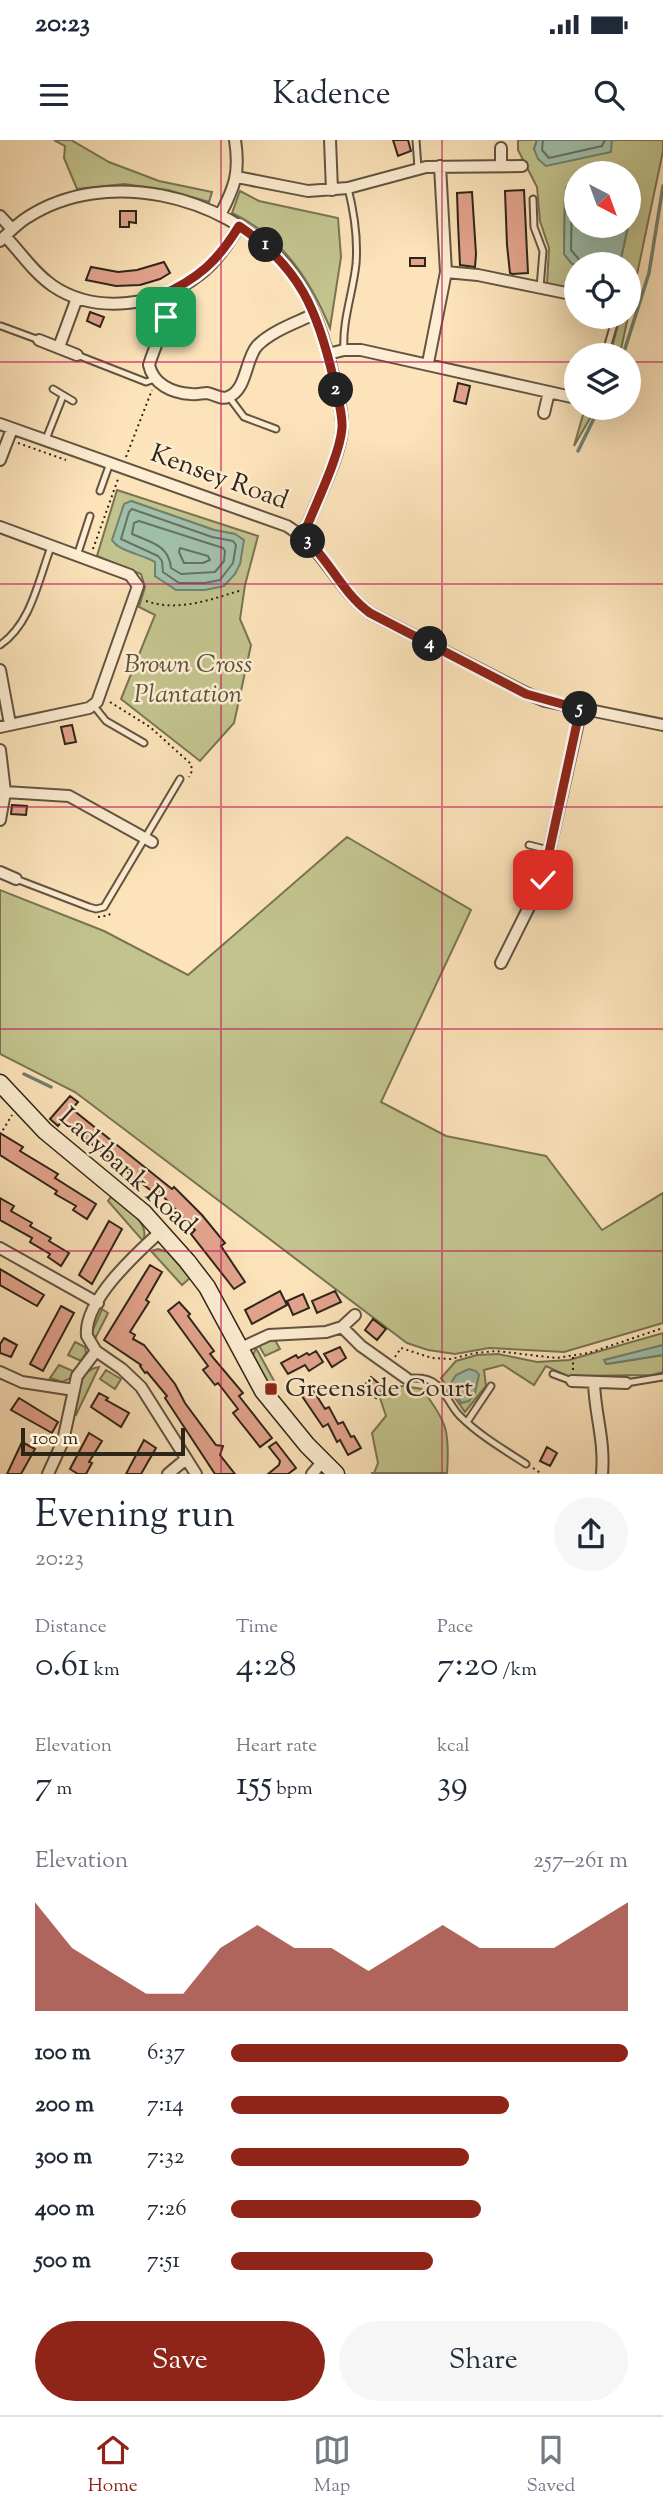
<!DOCTYPE html>
<html lang="en">
<head>
<meta charset="utf-8">
<style>
  body { margin:0; font-family:"Sorts Mill Goudy",serif; background:#f6f6f7; color:#1f2937; height:100vh; display:flex; flex-direction:column; font-size:26px; white-space:nowrap }
  * { box-sizing:border-box; margin:0 }
  p { font-size:23px; color:#747a83 }
  .icon { flex:none; width:38px; height:38px; fill:none; stroke:currentColor; stroke-width:2; stroke-linecap:round; stroke-linejoin:round }
  .map { position:relative; height:1334px; overflow:hidden }
  .sheet { display:flex; flex-direction:column; background:#fff; flex:1 }
  .sheet>* { flex:none }
  .needle { width:46px; rotate:139deg }
  .buttons { position:absolute; left:564px; top:21px; display:grid; gap:14px }
  .buttons a { display:grid; place-items:center; width:77px; height:77px; border-radius:50%; background:#fff; box-shadow:0 7px 28px #0002; font-size:35px }
  .scale { position:absolute; left:21px; bottom:18px; width:164px; box-sizing:border-box; padding-left:7px; border:4px solid #2e2519; border-top:0; font-size:19px; line-height:24px; white-space:nowrap; color:#2e2519; -webkit-text-stroke:5px #fdedd2; paint-order:stroke }
  .pin { position:absolute; display:grid; place-items:center; width:60px; height:60px; color:#fff; margin:-30px; border-radius:14px; box-shadow:0 4px 10px #0006 }
  .km { position:absolute; width:35px; height:35px; margin:-18px; border-radius:50%; background:#222; color:#fff; font-size:19px; line-height:35px; text-align:center }
  .round { display:grid; place-items:center; flex:none; width:74px; height:74px; border-radius:37px; background:#f6f6f7 }
  .head { display:flex; align-items:center; justify-content:space-between; height:119px; padding:0 35px }
  h1 { font-size:38px; font-weight:600; line-height:52px }
  .figures { display:grid; grid-template-columns:repeat(3,1fr); gap:10px; height:119px; padding:7px 35px }
  .figures div { display:grid; align-content:center }
  .figures b { font-size:35px; font-weight:600 }
  .figures small { font-size:19px; font-weight:400 }
  .figures p { font-size:19px }
  .chart { height:196px; padding:14px 35px }
  .chart p { display:flex; justify-content:space-between }
  .chart svg { width:100%; height:126px; margin-top:7px; fill:#8f2418; opacity:.7 }
  .primary-button { display:flex; gap:14px; margin-top:auto; padding:14px 35px }
  .primary-button a { flex:1; height:80px; border-radius:42px; background:#8f2418; color:#fff; font-size:28px; font-weight:600; line-height:80px; text-align:center }
  .primary-button a+a { background:#f6f6f7; color:#1f2937 }
  ul { padding:0 35px; list-style:none; font-size:23px }
  li { display:grid; grid-template-columns:112px 84px 1fr; align-items:center; height:52px }
  li i { height:18px; border-radius:9px; background:#8f2418 }
  .status { display:flex; justify-content:space-between; align-items:center; height:49px; padding:0 35px; background:#fff; direction:ltr }
  .status svg { height:19px; fill:currentColor }
  header { display:flex; justify-content:space-between; align-items:center; height:91px; padding:0 35px; background:#fff; font-size:32px; font-weight:600 }
  .dock { display:flex; justify-content:space-around; align-items:center; height:98px; border-top:2px solid #e0e1e3; background:#fff; font-size:19px; color:#747a83 }
  .dock a { display:grid; justify-items:center; gap:4px }
  .dock .on { color:#8f2418 }
  .map>svg:first-child { display:block }
</style>
</head>
<body>
<div class="status"><b>20:23</b><svg viewBox="0 0 49 12"><path d="M0 12V9h3v3zM5 12V6h3v6zM10 12V3h3v9zM15 12V0h3v12zM26 1h20v11H26zM47 4h2v5h-2z"/></svg></div>
<header><svg class="icon" aria-label="menu" viewBox="0 0 24 24"><path d="M4 6h16M4 12h16M4 18h16"/></svg>Kadence<svg class="icon" aria-label="search" viewBox="0 0 24 24"><circle cx="10" cy="10" r="6"/><path d="M15 15l6 6"/></svg></header>
<div class="map">
<svg width="663" height="1334" viewBox="0 0 663 1334">
  <rect width="100%" height="100%" fill="#fce3ba"/>
  <filter id="stains"><feTurbulence type="fractalNoise" baseFrequency=".00286" numOctaves="4"/><feColorMatrix values="0 0 0 0 .2 0 0 0 0 .09 0 0 0 0 .02 0 0 0 .5 -.17"/></filter>
  <radialGradient id="worn" r=".72"><stop offset=".6" stop-color="#630" stop-opacity="0"/><stop offset="1" stop-color="#630" stop-opacity=".3"/></radialGradient>
  <path fill="#c2c38d" stroke="#787453" stroke-width="2" fill-rule="evenodd" d="M54,0H71L109,22L159,41L212,52L209,62L168,50L124,44L77,49L64,18L65,6Z
    M518,0H537L534,9L612,0H663V11L628,177V124H616L621,118L635,55L633,39L628,36V33H576V44L567,46L565,54L564,114L572,124H579H576V151L547,144L549,108L540,81L537,47L518,10Z
    M240,51L259,61L338,78L341,117L330,188C310,139 281,96 232,73Z
    M620,177H628L620,214L610,215Z
    M585,268H596L574,306Z
    M117,350L258,396L245,445L240,479L251,505L234,583L200,621L121,559L155,475L139,467L145,447L141,434L97,416ZM131,361L214,390L235,394L241,414L240,424L155,436V422L145,416L116,405Z
    M347,697L471,770L381,962L446,996L546,1016L602,1090L663,1053V1183L564,1212L489,1208L455,1214L428,1210L407,1203L75,952L0,914V750L104,791L188,835Z
    M111,1057C125,1068 151,1082 143,1101L108,1061Z
    M158,1109L168,1112L190,1138L182,1145L151,1111Z
    M102,1169L108,1173L96,1197L92,1195V1192Z
    M663,1193V1205L607,1224L663,1215V1232L652,1235L567,1236L546,1226L534,1245L503,1225L484,1230L486,1246L465,1272L441,1238L456,1221L477,1215L498,1214L537,1222L569,1220Z
    M275,1200L280,1209L265,1216L258,1204Z
    M75,1202L85,1207L86,1213L81,1221L68,1215Z
    M256,1208L278,1248L270,1252L252,1218Z
    M59,1225L73,1231L71,1238L62,1242L50,1238Z
    M99,1227L76,1275L74,1274C78,1257 78,1229 99,1227Z
    M106,1230L121,1239L115,1249L100,1239Z
    M404,1246L422,1249C447,1282 450,1291 447,1333H371H374L378,1323L372,1293L386,1276L380,1258L388,1248Z"/>
  <path fill="#a0bfaa" stroke="#728170" stroke-width="2" d="M537,0H612L611,12L546,26L538,19L534,9Z
    M628,36L633,39L635,55L628,85Z
    M576,44V86H628L621,118L616,124H572L564,114L565,54L567,46Z
    M131,361L214,390L235,394L244,400L240,424L235,434L224,446L205,450H176L155,436V422C142,414 120,412 112,400L124,364Z
    M663,1205V1215L606,1224L604,1220Z
    M469,1229L476,1231L479,1235L475,1253L469,1261L461,1263L451,1243L456,1235Z"/>
  <g fill="none" stroke-linecap="round" stroke-linejoin="round">
    <path stroke="#677262" stroke-width="2" d="M543,0L542,10L549,18L602,6L605,0
      M576,51L572,55L571,110L583,124
      M132,369L212,397L233,401L236,405L233,423L220,440L205,443H179L163,432L162,421L158,416L121,399L129,372Z
      M139,381L223,408L225,411L224,421L215,432L181,434L171,428C169,405 150,402 132,394L134,383Z
      M180,408L208,416L210,420L203,423H184L179,412Z"/>
    <path stroke="#728170" stroke-width="3.5" d="M623,215L649,133L663,46
      M578,311L599,268
      M24,934L51,947"/>
  </g>
  <path fill="#e4a48e" stroke="#2e2519" stroke-width="2" d="M393,0H408L411,11L398,16Z
    M524,50L528,133L512,134L510,133L507,105L505,51Z
    M472,52L476,114L475,127L460,125L458,83L457,53Z
    M120,71H136V83L129,82V87H120Z
    M410,118H425V126H410Z
    M164,122L170,133L160,139L140,145L116,146L86,140L91,127L118,132L137,130Z
    M90,172L104,177L100,187L87,181Z
    M458,243L470,246L466,264L454,261Z
    M72,585L76,602L65,604L61,587Z
    M12,665L27,666L26,675L11,674Z
    M70,956L78,962L72,969L172,1049L174,1047L202,1075L225,1103L221,1106L245,1142L234,1149L191,1094L195,1090L160,1053L158,1056L62,981L58,986L50,979Z
    M0,993L23,1007L20,1011L58,1034L55,1038L96,1064L87,1079L73,1070L76,1066L55,1054L57,1051L0,1015Z
    M0,1058L14,1066L11,1071L32,1083L30,1086L51,1098L49,1101L69,1113L61,1126L48,1117L50,1114L30,1102L32,1098L0,1080Z
    M109,1081L122,1089L92,1144L79,1135Z
    M150,1125L162,1132L146,1160L149,1162L130,1192L135,1195L133,1199L144,1205L175,1244L185,1263L216,1305L223,1306L220,1315L235,1334H215L165,1258L167,1256L147,1232L145,1233L140,1226L141,1225L104,1200Z
    M0,1129L44,1155L37,1166L0,1145Z
    M280,1151L287,1165L252,1184L245,1170Z
    M335,1151L341,1162L317,1173L312,1161Z
    M303,1154L309,1168L293,1175L287,1161Z
    M179,1162L190,1174L188,1176L214,1211L210,1214L243,1253L239,1256L272,1298L260,1307L233,1273L238,1269L218,1243L215,1245L203,1230L208,1226L168,1171Z
    M61,1166L74,1173L43,1231L30,1224Z
    M373,1179L386,1189L377,1200L365,1190Z
    M4,1198L17,1205L11,1217L0,1213V1204Z
    M340,1207L346,1218L332,1227L324,1214Z
    M316,1211L323,1222L309,1231L305,1225L288,1234L281,1223L296,1215L298,1218L307,1213L309,1215Z
    M371,1237L384,1248L376,1258L363,1247Z
    M313,1250L325,1269L329,1267L338,1284L343,1282L351,1297L354,1296L361,1308L348,1315L340,1300L337,1302L328,1284L323,1287L302,1256Z
    M99,1253L108,1258L106,1260L129,1273L121,1287L91,1267Z
    M19,1258L58,1282L52,1293L11,1270Z
    M89,1293L102,1301L89,1322L92,1323L86,1334H78L70,1329Z
    M144,1300L156,1308L141,1334H126Z
    M22,1302L35,1309L21,1334H7Z
    M276,1302L296,1328L288,1334H268L279,1325L280,1321L269,1307Z
    M547,1307L557,1313L550,1326L540,1321Z"/>
  <g fill="none" stroke-linecap="round" stroke-linejoin="round">
    <defs>
      <path id="lane" d="M416,0L418,28
        M533,59L534,87L543,111L540,148
        M1,186L39,200
        M344,210C342,181 353,153 356,124C358,99 354,72 348,48
        M77,215L146,242L155,239
        M605,215L616,177
        M53,249L73,261
        M229,257L244,277L276,289
        M46,299L63,256
        M100,351L110,323
        M77,416L90,376
        M0,505C31,484 38,441 51,407
        M94,566L106,581L144,603
        M529,705L549,710
        M16,739L89,767L96,769L104,767L180,639
        M553,1234L572,1241
        M406,1238C416,1238 424,1237 433,1242C446,1250 449,1265 460,1276C479,1295 503,1309 526,1324
        M626,1243L663,1237
        M467,1282L491,1246"/>
      <path id="street" d="M330,0L332,50
        M501,26V8
        M237,37L308,51L348,48L426,27L522,26
        M220,75C235,47 240,32 235,0
        M0,76L12,89
        M5,96C21,113 34,133 53,146C96,175 159,166 199,135C216,122 228,104 239,86
        M0,101C9,92 18,83 28,77C106,27 222,55 282,121C309,151 323,192 332,231C336,249 343,271 342,289C340,316 318,358 308,384L301,394
        M446,132L478,135L576,155
        M160,156C171,180 156,201 149,225C153,244 172,253 191,254C196,255 202,253 207,253C214,254 221,260 228,257C247,250 245,220 257,206C271,191 296,183 314,174
        M39,200L77,215
        M59,207L77,158
        M328,214L344,210H361L576,258
        M428,223L446,132L440,26
        M544,273L549,252
        M0,284L287,386C327,411 335,447 370,473L526,553L545,561L663,585
        M0,320L12,289
        M0,387L130,435L138,446L97,562L89,568L0,587
        M0,530L10,584
        M0,610L5,652L0,680
        M5,652L69,656L152,702
        M0,732L16,739
        M501,823L543,739L581,569
        M161,1091C138,1112 83,1161 87,1196L96,1211L122,1229L141,1247L196,1334
        M0,1108L98,1163
        M342,1187L355,1175
        M239,1209L269,1195L326,1192L342,1187L361,1206L406,1238
        M0,1232L22,1242L74,1250
        M572,1241L626,1243
        M594,1243C595,1275 605,1300 602,1334
        M48,1334L63,1301L77,1236L96,1211
        M168,1334L186,1319
        M312,1334L323,1321"/>
      <path id="secondary" d="M0,943L45,991L144,1073L187,1121L207,1147L263,1251L307,1305L336,1334"/>
    </defs>
    <use href="#lane" stroke="#625441" stroke-width="9"/>
    <use href="#street" stroke="#625441" stroke-width="14"/>
    <use href="#secondary" stroke="#2e2519" stroke-width="19"/>
    <path stroke="#2e2519" stroke-width="2" stroke-dasharray="2 3.5" stroke-linecap="butt" d="M18,303L66,320
      M126,317L152,250
      M93,409L118,339
      M146,461C179,472 209,460 242,450
      M110,562L150,587L191,624L192,631L189,637
      M98,777L109,775L111,772
      M0,995L12,975
      M395,1217L401,1208L432,1218L451,1219L475,1213L496,1211L556,1218L589,1213L663,1188
      M573,1230V1215
      M533,1328L542,1334"/>
    <use href="#lane" stroke="#fdedd2" stroke-width="5"/>
    <use href="#street" stroke="#fdedd2" stroke-width="10"/>
    <use href="#secondary" stroke="#fdedd2" stroke-width="16"/>
  </g>
  <g fill="none" stroke-linecap="round" stroke-linejoin="round">
    <defs>
      <path id="route" d="M166,177L165,167L160,156C199,138 217,122 239,86C300,127 318,171 334,241C337,256 343,273 342,288C340,314 318,359 308,384L301,394C328,417 341,452 370,473L526,554L580,569L543,740"/>
    </defs>
    <use href="#route" stroke="#fff" stroke-width="14"/>
    <use href="#route" stroke="#8f2418" stroke-width="9"/>
  </g>
  <path fill="none" stroke="#c2185b" stroke-width="2" stroke-opacity="0.55" d="M221,0V1334M442,0V1334M0,222H576M628,222H663M0,444H663M0,667H663M0,889H663M0,1111H663"/>
  <rect fill="#8f2418" stroke="#fdedd2" stroke-width="2.5" x="264" y="1242" width="14" height="14" rx="3.5"/>
  <g text-anchor="middle" dominant-baseline="central" stroke-width="5" stroke-linejoin="round" paint-order="stroke">
    <g font-size="26" fill="#2e2519" stroke="#fdedd2">
      <text transform="translate(219 338) rotate(20)">Kensey Road</text>
      <text transform="translate(127 1032) rotate(42)">Ladybank Road</text>
    </g>
    <g font-size="26" font-style="italic" fill="#5a543c" stroke="#fdedd2">
      <text x="188" y="525">Brown Cross<tspan x="188" dy="30">Plantation</tspan></text>
    </g>
    <g font-size="26" fill="#2e2519" stroke="#fdedd2" text-anchor="start">
      <text x="285" y="1249">Greenside Court</text>
    </g>
  </g>
  <rect width="100%" height="100%" filter="url(#stains)"/>
  <rect width="100%" height="100%" fill="url(#worn)"/>
</svg>
<div class="buttons">
<a><svg class="needle" viewBox="-14 -14 28 28"><path d="M0-13l5 13h-10z" fill="#e53935"/><path d="M0 13l5-13h-10z" fill="#747a83"/></svg></a>
<a><svg class="icon" aria-label="locate" viewBox="0 0 24 24"><circle cx="12" cy="12" r="6"/><path d="M12 2v4M12 18v4M2 12h4M18 12h4"/></svg></a>
<a><svg class="icon" aria-label="layers" viewBox="0 0 24 24"><path d="M12 4l9 5-9 5-9-5zM3 14l9 5 9-5"/></svg></a>
</div>
<div class="scale">100 m</div>
<div class="pin" style="left:166px;top:177px;background:#1e9e55"><svg class="icon" aria-label="arrive" viewBox="0 0 24 24"><path d="M6 21V4h12l-3 4 3 4H6"/></svg></div>
<div class="pin" style="left:543px;top:740px;background:#d93025"><svg class="icon" aria-label="check" viewBox="0 0 24 24"><path d="M5 12l5 5 9-10"/></svg></div>
<b class="km" style="left:266px;top:105px">1</b>
<b class="km" style="left:336px;top:250px">2</b>
<b class="km" style="left:308px;top:401px">3</b>
<b class="km" style="left:430px;top:504px">4</b>
<b class="km" style="left:580px;top:569px">5</b>
</div>
<section class="sheet">
<div class="head"><div><h1>Evening run</h1><p>20:23</p></div><a class="round"><svg class="icon" aria-label="share" viewBox="0 0 24 24"><path d="M12 15V3M7 8l5-5 5 5M5 13v7h14v-7"/></svg></a></div>
<div class="figures">
<div><p>Distance</p><b>0.61<small> km</small></b></div>
<div><p>Time</p><b>4:28</b></div>
<div><p>Pace</p><b>7:20<small> /km</small></b></div>
</div>
<div class="figures">
<div><p>Elevation</p><b>7<small> m</small></b></div>
<div><p>Heart rate</p><b>155<small> bpm</small></b></div>
<div><p>kcal</p><b>39</b></div>
</div>
<div class="chart"><p><span>Elevation</span>257–261 m</p>
<svg viewBox="0 0 160 44" preserveAspectRatio="none"><path d="M0 44V6L10 22L20 30L30 38L40 38L50 22L60 14L70 22L80 22L90 30L100 22L110 14L120 22L130 22L140 22L150 14L160 6V44z"/></svg>
</div>
<ul>
<li><b>100 m</b>6:37<i style="width:100%"></i></li>
<li><b>200 m</b>7:14<i style="width:70%"></i></li>
<li><b>300 m</b>7:32<i style="width:60%"></i></li>
<li><b>400 m</b>7:26<i style="width:63%"></i></li>
<li><b>500 m</b>7:51<i style="width:51%"></i></li>
</ul>
<div class="primary-button"><a>Save</a><a>Share</a></div>
</section>
<nav class="dock">
<a class="on"><svg class="icon" aria-label="home" viewBox="0 0 24 24"><path d="M3 11l9-7 9 7M6 9v11h12V9"/></svg>Home</a>
<a><svg class="icon" aria-label="map" viewBox="0 0 24 24"><path d="M3 6l6-2 6 2 6-2v14l-6 2-6-2-6 2zM9 4v14M15 6v14"/></svg>Map</a>
<a><svg class="icon" aria-label="saved" viewBox="0 0 24 24"><path d="M7 4h10v16l-5-4-5 4z"/></svg>Saved</a>
</nav>
</body>
</html>
